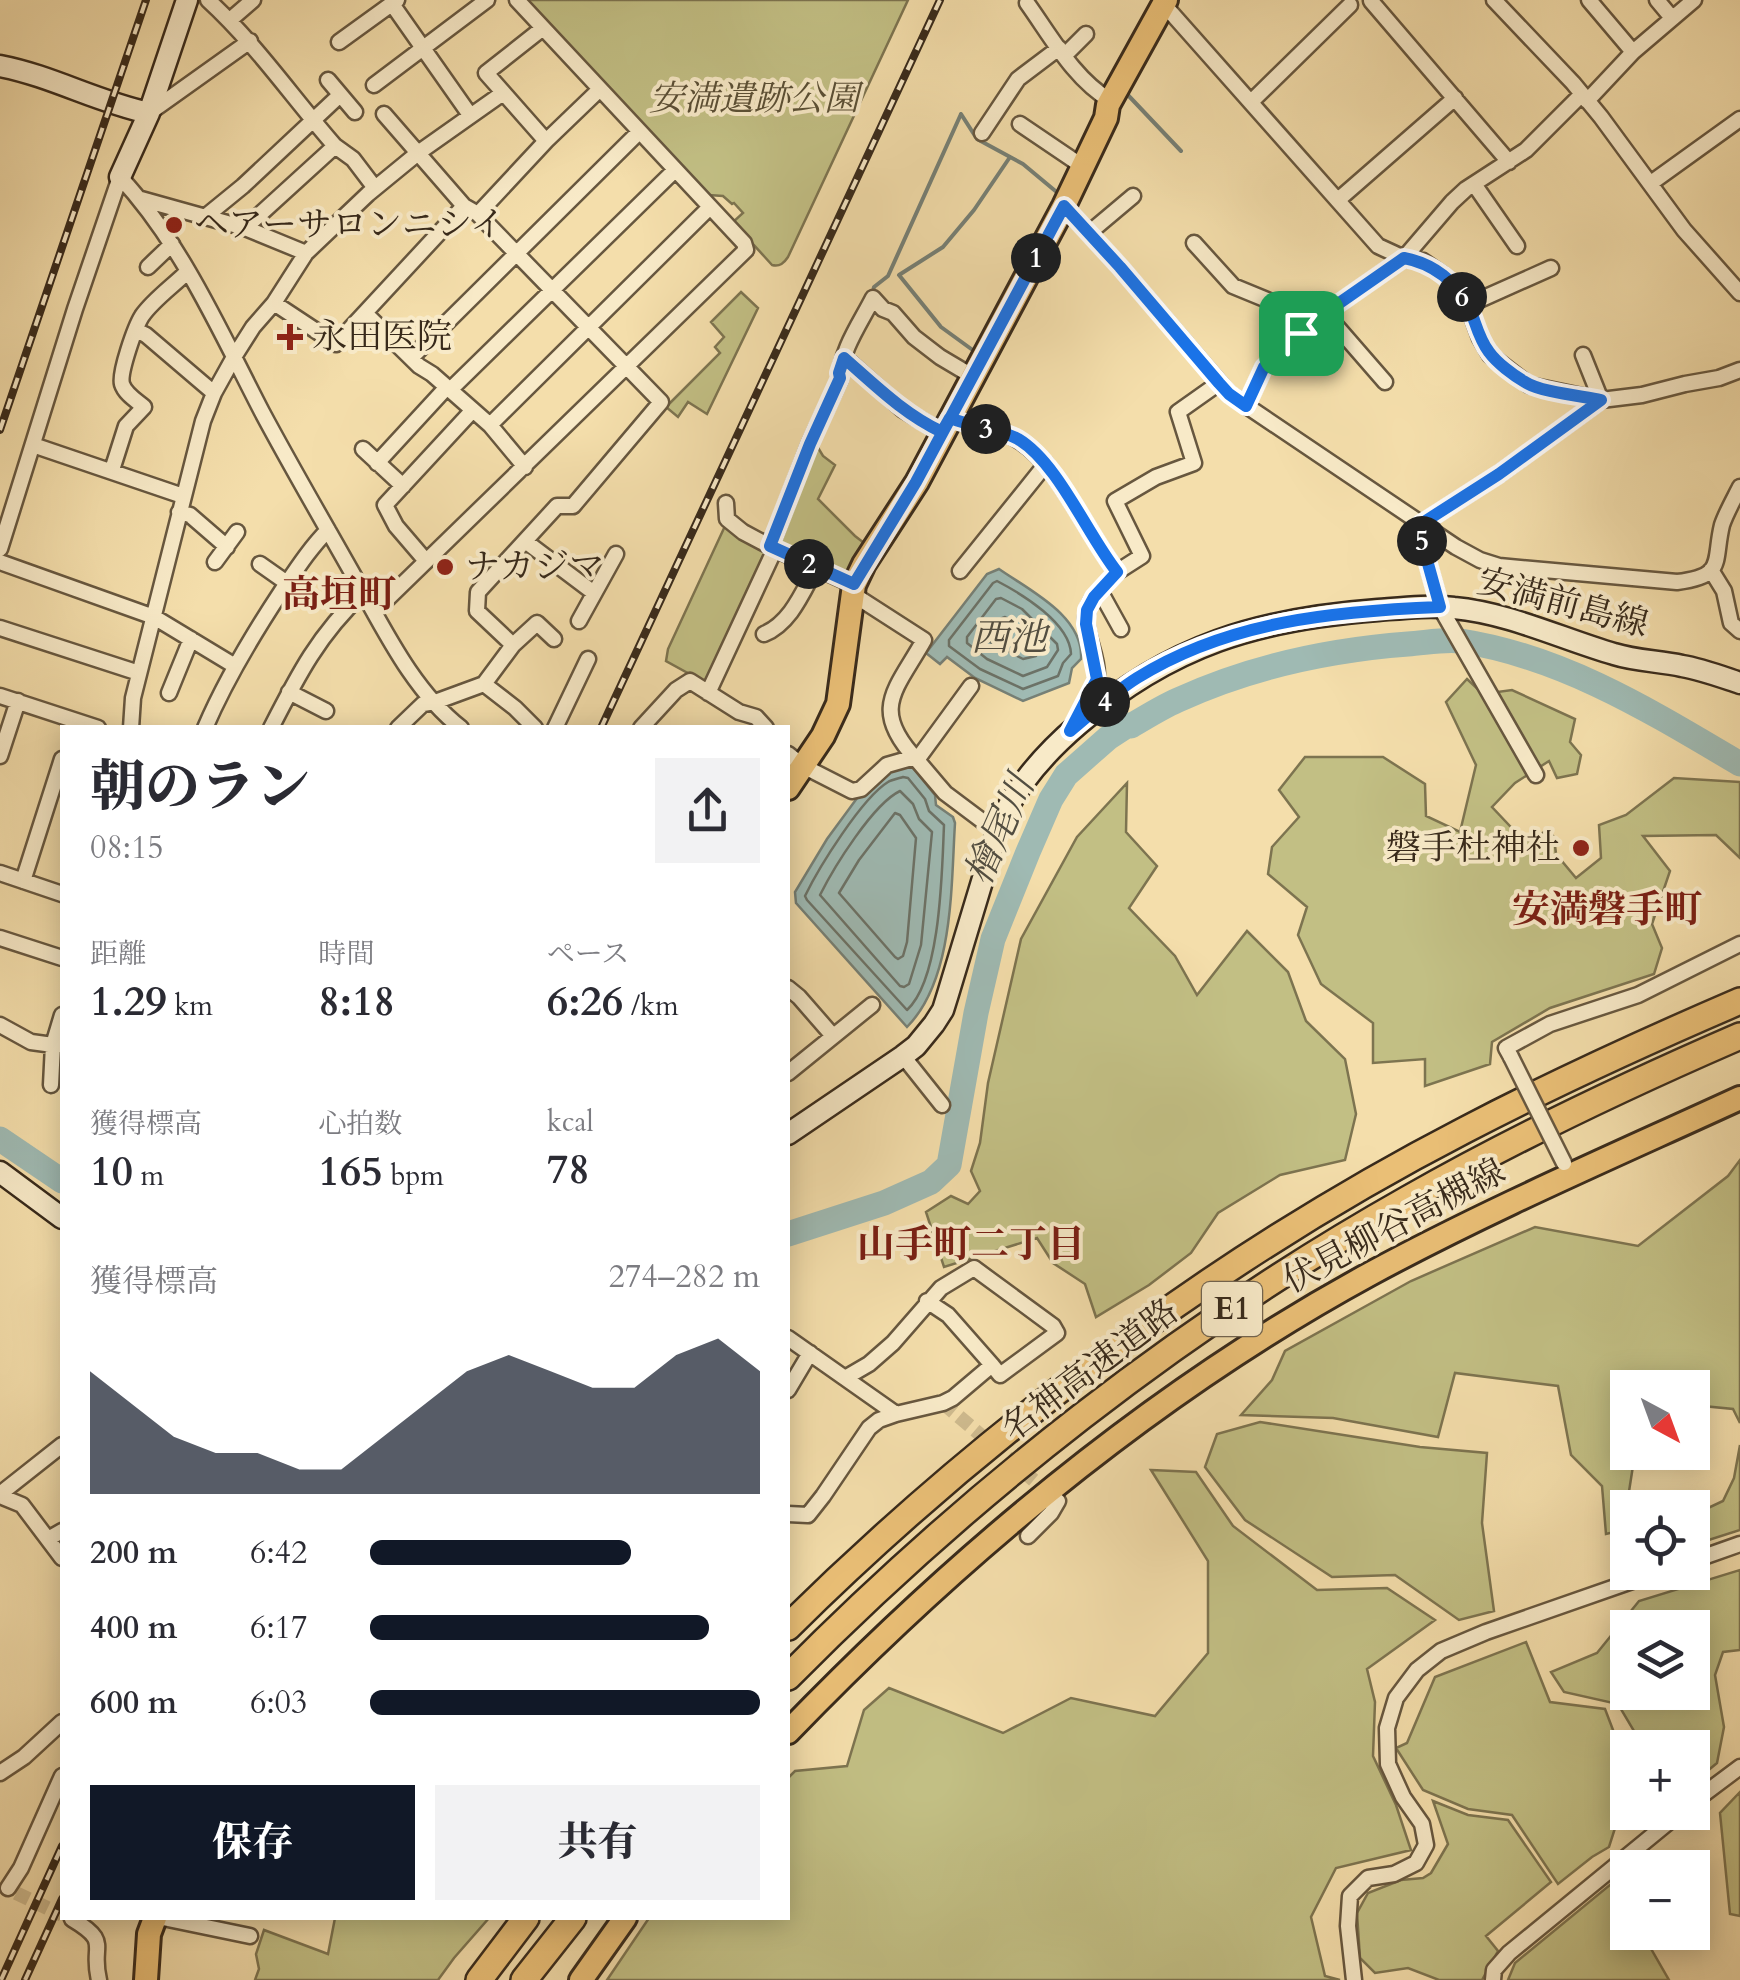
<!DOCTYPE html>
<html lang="ja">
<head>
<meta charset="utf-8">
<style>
  body { margin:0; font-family:Cardo,"Noto Serif JP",serif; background:#f2f2f3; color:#2b2b33; height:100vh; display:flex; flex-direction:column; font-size:38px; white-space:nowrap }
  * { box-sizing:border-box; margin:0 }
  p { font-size:32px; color:#7c7c81 }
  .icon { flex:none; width:55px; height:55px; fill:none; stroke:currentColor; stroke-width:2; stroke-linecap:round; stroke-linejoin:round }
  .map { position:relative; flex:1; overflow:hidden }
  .details { position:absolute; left:60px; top:725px; width:730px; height:1195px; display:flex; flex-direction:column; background:#fff; border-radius:0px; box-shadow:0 5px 25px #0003 }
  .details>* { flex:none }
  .needle { width:65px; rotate:139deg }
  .controls { position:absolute; left:1610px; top:1370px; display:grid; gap:20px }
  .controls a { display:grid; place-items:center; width:100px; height:100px; border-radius:0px; background:#fff; box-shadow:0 5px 25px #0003; font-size:50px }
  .pin { position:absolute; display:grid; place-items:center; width:85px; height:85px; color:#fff; margin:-42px; border-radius:20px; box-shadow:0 5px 15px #0006 }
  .km { position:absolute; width:50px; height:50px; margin:-25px; border-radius:50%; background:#222; color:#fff; font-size:28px; line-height:50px; text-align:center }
  .round { display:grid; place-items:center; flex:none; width:105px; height:105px; border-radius:0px; background:#f2f2f3 }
  .summary { display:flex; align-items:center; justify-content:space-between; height:170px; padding:0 30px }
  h1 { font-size:55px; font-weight:800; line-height:75px }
  .figures { display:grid; grid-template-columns:repeat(3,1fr); gap:15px; height:170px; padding:10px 30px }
  .figures div { display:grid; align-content:center }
  .figures b { font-size:42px; font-weight:800 }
  .figures small { font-size:28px; font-weight:400 }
  .figures p { font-size:28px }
  .chart { height:280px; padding:20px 30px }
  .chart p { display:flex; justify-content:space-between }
  .chart svg { width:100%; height:180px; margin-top:10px; fill:#111827; opacity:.7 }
  .primary-button { display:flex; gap:20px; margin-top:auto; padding:20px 30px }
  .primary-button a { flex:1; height:115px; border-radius:0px; background:#111827; color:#fff; font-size:40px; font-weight:800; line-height:115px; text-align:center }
  .primary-button a+a { background:#f2f2f3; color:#2b2b33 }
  ul { padding:0 30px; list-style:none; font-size:32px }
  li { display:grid; grid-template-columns:160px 120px 1fr; align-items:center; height:75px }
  li i { height:25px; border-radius:12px; background:#111827 }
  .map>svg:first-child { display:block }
</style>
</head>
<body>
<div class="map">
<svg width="1740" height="1980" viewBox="0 0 1740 1980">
  <rect width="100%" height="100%" fill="#f4deab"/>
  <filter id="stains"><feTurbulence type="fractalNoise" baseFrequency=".002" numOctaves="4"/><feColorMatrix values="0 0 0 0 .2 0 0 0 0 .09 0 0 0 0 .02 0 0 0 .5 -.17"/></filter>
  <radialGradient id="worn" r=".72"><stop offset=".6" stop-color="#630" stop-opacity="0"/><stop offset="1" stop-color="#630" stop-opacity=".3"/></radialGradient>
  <path fill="#c2bf84" stroke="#7d7450" stroke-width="2.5" fill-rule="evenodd" d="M526,0H908L788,257C784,263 780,267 772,265L733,222L743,213L734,203L732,204L723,196L709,195L608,91Z
    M741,292L758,308L707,414L688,402L678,417L666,407L720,353L715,347L724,337L711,322Z
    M817,446L823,456L835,465L818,499L855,536L868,546L848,578L777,546Z
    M725,526L735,535L768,552L706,683L666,661L668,649Z
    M1467,679L1483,694L1512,690L1575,719L1570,742L1581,755L1577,774L1557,778L1549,761L1515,783L1492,807L1525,842L1548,830L1554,837L1556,854L1576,878L1601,858L1599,825L1626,815L1674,778L1740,782V858L1716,835L1643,836L1670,871L1652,924L1662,948L1654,974L1550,1008L1492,1042L1490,1064L1425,1086V1059L1373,1063V1023L1321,984L1298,935L1307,907L1268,874L1272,847L1299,817L1279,790L1305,757H1383L1425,784L1426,816L1460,832L1476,765L1446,702Z
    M1127,783L1126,832L1157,866L1129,908L1175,956L1197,995L1247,931L1288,972L1306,1021L1345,1059L1356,1114L1345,1160L1280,1175L1218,1213L1191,1253L1149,1285L1096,1317L1085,1284L1053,1263L1037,1238L944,1267L926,1212L951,1196L968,1204L980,1191L971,1171L980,1143L988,1083L1021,939L1077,837Z
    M1740,1160V1423L1733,1409L1693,1405L1692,1388H1628V1452L1635,1453L1623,1530L1606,1534L1602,1486L1571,1455L1558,1386L1455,1373L1438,1437L1333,1418L1241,1415L1272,1380L1285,1351L1411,1281L1535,1227L1638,1246L1728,1176Z
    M1260,1422L1420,1447L1487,1453L1482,1523L1494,1611L1459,1620L1395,1575L1332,1577L1245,1520L1205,1467L1217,1434Z
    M1740,1445V1530L1693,1545V1515L1723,1501L1734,1478Z
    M1151,1470L1196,1472L1233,1526L1317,1590L1387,1588L1435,1620L1367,1669L1375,1702L1373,1756L1396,1805L1411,1850L1336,1868L1311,1917L1325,1976L1340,1980H607L649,1918H788V1778L795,1771L847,1766L864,1710L889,1688L1003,1733L1071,1698L1155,1716L1208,1653V1561Z
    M1740,1570V1650L1723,1652L1715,1675L1724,1727L1717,1763L1693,1783L1692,1748L1640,1747V1741L1618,1704L1564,1692L1551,1672L1597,1653L1639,1601ZM1628,1628H1692V1692H1628Z
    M1526,1642L1550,1702L1605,1709L1618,1743L1624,1800L1609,1847L1592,1857L1558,1884L1512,1815L1468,1809L1423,1790L1396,1748L1407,1743L1435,1677Z
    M1740,1792V1916L1730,1914L1720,1813Z
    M1433,1801L1468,1815L1508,1820L1551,1882L1486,1936L1498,1951L1482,1980H1439L1408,1968L1375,1973L1360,1958L1357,1913L1368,1893L1401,1880L1423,1878L1431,1873L1448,1844Z
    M1611,1884L1627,1888L1628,1932L1647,1933L1646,1940L1669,1980H1508L1515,1963Z
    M335,1918H489L454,1958L438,1980H255L259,1969L256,1954L264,1930L328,1954Z"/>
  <path fill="#9fbab3" stroke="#768076" stroke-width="2.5" d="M999,569C1029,590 1084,616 1081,659L1072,668L1069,683L1023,701L975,678L947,657L940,664L926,653L987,574Z
    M910,764L935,795L936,805L953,817L955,823C951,886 954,979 907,1027L796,903L795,892L827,839L863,790L884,772Z"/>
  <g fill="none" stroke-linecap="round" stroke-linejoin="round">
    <path stroke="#6c7267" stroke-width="2.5" d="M997,581C1022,594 1070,623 1071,654L1063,663L1058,676L1023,689L980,669L949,646V640L993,583Z
      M1001,598L1022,609L1057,644L1058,650L1047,667L1023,676L987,659L967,643V637L996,599Z
      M1005,617L1013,622L1038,645L1039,650L1036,656L1023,659L988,641C986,633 997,619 1005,617Z
      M903,777L908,778L925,799L929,811L944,825C942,870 941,979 907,1010L807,900L805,896C819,867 862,798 888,782C891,780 900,778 903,777Z
      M900,791L913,804L919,819L932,832L921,945L909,984L904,987L900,986L820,895C834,867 873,804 900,791Z
      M895,813L900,815L916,838L907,942L903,956L898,959L895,957L839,893L859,860Z"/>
    <path stroke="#768076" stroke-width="4" d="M1126,93L1181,151
      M961,114L977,139L1023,164L1059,194
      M872,295L874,287L888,276L961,114
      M974,351L941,327L899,275L943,247L974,210L1010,157"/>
    <path stroke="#9fbab3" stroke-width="25" d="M0,1139L62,1181
      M788,1234L884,1203L931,1182L949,1165L976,1013L993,939L1028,852L1051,799L1066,775L1108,738L1128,725L1131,726C1146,717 1162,707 1178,700C1250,667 1329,650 1408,644C1425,643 1443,639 1461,641C1564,657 1652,712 1740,764"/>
    <path stroke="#ceba8e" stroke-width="14" stroke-dasharray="14 7" stroke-linecap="butt" d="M943,1403L1050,1494
      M16,1893L62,1915"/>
    <defs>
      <path id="street" d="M208,0C256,44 292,97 335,146
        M1494,0L1573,83L1601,117L1684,230L1740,293
        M1589,0L1633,52
        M1657,0L1672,18
        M1371,1L1509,162
        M1027,3C1052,38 1074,79 1111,101
        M392,4L470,115
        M1167,8L1378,246L1404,258L1423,261L1442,274L1456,288L1468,305L1480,338L1490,355L1529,385L1601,400L1642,395L1685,384L1719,378L1740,370
        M230,20L253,0
        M543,28L486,73L546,141
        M339,42L397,0
        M1065,55L1086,34
        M328,80L355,112
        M374,85L487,0
        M1252,101L1350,5
        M1587,101L1633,52L1694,0
        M149,113L250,41
        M384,114L464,206L478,214L661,402L573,506H557L478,592L477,611L513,645
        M1020,124L1082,166
        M982,133L1018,79L1059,48
        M1651,183L1740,119
        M1474,184L1517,246
        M141,199L245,228L306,253
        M1338,200L1455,98
        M1064,206L1120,267L1229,394L1456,547L1480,560L1499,566L1677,582C1726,576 1713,562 1722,525C1726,513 1734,499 1740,487
        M478,214L546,141L599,90
        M205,217L243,186L340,95
        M245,228L335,146L353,159L375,188
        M1089,233L1133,196
        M1194,243L1233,286L1272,302L1301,333
        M148,267L172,244
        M274,303L336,344L464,206
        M1468,305L1551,268
        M365,313L419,366L432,374L490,425L525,467
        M1325,313L1385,382
        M136,330L146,335L214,393
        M1583,355L1601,400
        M412,357L639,132
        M845,358L902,409L942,433
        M450,390L675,170
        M1246,406L1264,367L1325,313L1404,258L1452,202L1466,189L1526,150L1581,95
        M950,418C972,427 998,427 1018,440C1058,463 1087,534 1117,572
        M490,425L710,207
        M33,445L183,496
        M363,449L403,486
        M377,463L447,387
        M112,470L126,426L144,407C137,401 125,394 122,384C119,373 135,327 142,316C153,300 173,286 187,272
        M726,503L727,519L743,532L775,549L854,585
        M179,512L190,515L227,547
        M1421,524L1422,542L1440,607L1536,775
        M1421,524L1499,474L1601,400
        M525,541L594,593
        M770,547L810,443L840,379C840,351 861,322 873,298L883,309L893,313L914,337L940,357L972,376
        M0,549L75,309L120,177C182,244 220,331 262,412C293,470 327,528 359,585C387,635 415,692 461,728
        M426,561L396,526L385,505L472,411
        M0,562L154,617L235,666
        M215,562L237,532
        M260,564L287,583
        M1711,570L1724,591L1731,623L1740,631
        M960,571L1046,464
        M851,593L924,640C896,690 869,709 917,760
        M374,612L746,250L744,243L517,0
        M579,621L616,554
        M0,628L139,673
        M1121,629L1100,591L1117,572L1142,556L1115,501L1156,477L1194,463L1178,412L1219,383
        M764,634C791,623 803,591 816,568
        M484,684L515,708L535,728
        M971,686L917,760L945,793L997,832
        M289,692L326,711
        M169,693L191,639
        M708,693L775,549
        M0,696L98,728
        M131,728L133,698L203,421L214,393L234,357L253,327L274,303L306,253L368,194L418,153L503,93
        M205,728C226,679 252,636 281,592C296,570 310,548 328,530
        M271,728C298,675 319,634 363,593
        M398,728L423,704L435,702L484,684L513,645L537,623L554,639
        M555,728L588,659
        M641,728L676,690L690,681L739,712L756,717L766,728
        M1072,728C1077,715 1096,689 1097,676C1098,644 1070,619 1100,591
        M788,754L803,766L852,791L861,789L887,765L915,757
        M0,756L18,701
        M0,873L62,894
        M23,881L62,759
        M0,938L62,958
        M788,988L799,997L833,1036
        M62,1015L53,1045H62
        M0,1025L31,1042L53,1045L51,1085
        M903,1056L942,1105
        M1511,1057L1506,1048L1550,1024L1638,995L1740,944
        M788,1073L872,1005
        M927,1301L948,1315L992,1365
        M788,1338L896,1414
        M788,1390L810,1353
        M0,1494L62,1445
        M0,1496L22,1505L62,1558
        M788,1514L808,1515L823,1496L869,1428L879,1420L896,1414L943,1403L953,1398L992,1365L1000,1375L1057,1333L1053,1326L974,1268L941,1288L893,1343L869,1364L845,1378
        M1028,1536L1051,1513L1058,1501
        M48,1539L62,1531
        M1692,1561L1740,1544
        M0,1773L24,1757L62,1722
        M1692,1803L1740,1767
        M8,1888L21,1868L62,1776
        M163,1918L250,1936
        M72,1919C112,1943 90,1944 99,1980
        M1354,1980L1348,1926L1350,1896L1368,1878L1394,1874L1416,1863L1426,1845L1422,1824L1403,1797L1388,1764L1387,1728L1396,1698L1417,1670L1441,1651L1486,1632L1658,1572
        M1493,1980L1494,1970L1509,1953L1681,1812"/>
      <path id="secondary" d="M0,66C52,76 97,102 149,113
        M120,177L149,113L187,0
        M788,1134L903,1056L916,1046L934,1024L943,1010L948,994L997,832C1012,789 1045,753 1079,724C1171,645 1258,619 1378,610C1403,608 1429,605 1454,608C1509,613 1562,639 1614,654C1636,661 1660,661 1682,666C1701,669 1722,677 1740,683
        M0,1172L62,1218"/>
      <path id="primary" d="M788,788L823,736L838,704L854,585L864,564L917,482L1064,206L1106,118L1108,105L1166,0
        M788,1732C959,1555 1153,1392 1370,1274C1490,1209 1616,1155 1740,1098
        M146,1980L149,1934L155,1918
        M581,1980L625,1918"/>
      <path id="highway" d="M788,1627C984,1433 1219,1257 1465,1130C1555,1083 1647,1041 1740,1001
        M788,1677C971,1492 1181,1327 1408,1199C1515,1138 1627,1085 1740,1036
        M479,1980L526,1918
        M524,1980L573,1918"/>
    </defs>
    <use href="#street" stroke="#67573f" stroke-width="19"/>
    <use href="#secondary" stroke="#382a1b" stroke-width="25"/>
    <use href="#primary" stroke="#382a1b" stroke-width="28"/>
    <use href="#highway" stroke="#382a1b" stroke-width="30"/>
    <use href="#street" stroke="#f8eac8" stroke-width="14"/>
    <use href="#secondary" stroke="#f8eac8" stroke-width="20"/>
    <use href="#primary" stroke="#eabf76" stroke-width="22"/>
    <use href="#highway" stroke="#eabf76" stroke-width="25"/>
    <defs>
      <path id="rail" d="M0,430L146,0
        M601,728L940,0
        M1,1980L62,1846
        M25,1980L62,1899"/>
    </defs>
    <use href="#rail" stroke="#382a1b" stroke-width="8"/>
    <use href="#rail" stroke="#f8eac8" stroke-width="4" stroke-dasharray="11" stroke-linecap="butt"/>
    <defs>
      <path id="street-bridge" d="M1511,1057L1564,1163"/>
    </defs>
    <use href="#street-bridge" stroke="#67573f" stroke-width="19" stroke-linecap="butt"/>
    <use href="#street-bridge" stroke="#f8eac8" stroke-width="14"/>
  </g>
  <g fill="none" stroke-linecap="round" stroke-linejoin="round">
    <defs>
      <path id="route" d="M1301,333L1264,367L1246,406L1229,394L1219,383L1120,267L1064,206L916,482L854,584L770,546L810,444L840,378L839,373L844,358C876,386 904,414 942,432L950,418C972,427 998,428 1018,439C1058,463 1087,534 1117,572L1094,597L1087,610L1086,624L1097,679L1070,731C1092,713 1113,693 1137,678C1228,621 1336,611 1440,607L1422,542L1421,524L1499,474L1601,400C1582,396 1540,392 1525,382C1513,375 1497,363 1489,352C1479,339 1476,324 1470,309C1458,282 1432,263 1404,258L1325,313L1301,333"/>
    </defs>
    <use href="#route" stroke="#fff" stroke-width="20"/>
    <use href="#route" stroke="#1a73e8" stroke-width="12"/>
  </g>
  <g fill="#8f2418" stroke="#f8eac8" stroke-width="4">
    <circle cx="174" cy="225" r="10"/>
    <path d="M285 322h10v10h10v10h-10v10h-10v-10h-10v-10h10z"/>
    <circle cx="445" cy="567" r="10"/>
    <circle cx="1581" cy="848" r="10"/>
  </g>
  <g text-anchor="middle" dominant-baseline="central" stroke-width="8" stroke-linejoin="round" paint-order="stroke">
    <rect fill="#f8eac8" stroke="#72644f" stroke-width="2.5" x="1202" y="1282" width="60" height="54" rx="8"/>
    <g font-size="32" font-weight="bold" fill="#382a1b">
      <text x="1232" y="1309">E1</text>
    </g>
    <g font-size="35" font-style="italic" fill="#5a4f35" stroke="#f8eac8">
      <text x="754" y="99">安満遺跡公園</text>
    </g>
    <g font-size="35" fill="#382a1b" stroke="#f8eac8" text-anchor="start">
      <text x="194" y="225">ヘアーサロンニシイ</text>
      <text x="312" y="337">永田医院</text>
      <text x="465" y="567">ナカジマ</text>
      <text x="1561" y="848" text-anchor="end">磐手杜神社</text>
    </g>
    <g font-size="35" fill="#382a1b" stroke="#f8eac8">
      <text transform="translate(1563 603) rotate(15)">安満前島線</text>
      <text transform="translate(1394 1226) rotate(-28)">伏見柳谷高槻線</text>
      <text transform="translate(1090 1370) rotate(-37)">名神高速道路</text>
    </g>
    <g font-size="38" font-weight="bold" fill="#7a1f14" stroke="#f8eac8">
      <text x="339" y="595">高垣町</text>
      <text x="1607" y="910">安満磐手町</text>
      <text x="971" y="1245">山手町二丁目</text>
    </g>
    <g font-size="38" font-style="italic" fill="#524e41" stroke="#f8eac8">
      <text x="1009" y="638">西池</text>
      <text transform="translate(1000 830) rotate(-66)">檜尾川</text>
    </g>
  </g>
  <rect width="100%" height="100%" filter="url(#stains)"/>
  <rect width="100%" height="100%" fill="url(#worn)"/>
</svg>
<div class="controls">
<a><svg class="needle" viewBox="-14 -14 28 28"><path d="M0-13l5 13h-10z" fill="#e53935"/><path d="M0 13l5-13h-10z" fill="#7c7c81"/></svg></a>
<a><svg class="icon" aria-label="locate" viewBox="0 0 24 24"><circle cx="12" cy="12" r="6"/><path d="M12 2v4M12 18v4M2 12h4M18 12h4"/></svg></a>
<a><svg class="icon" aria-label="layers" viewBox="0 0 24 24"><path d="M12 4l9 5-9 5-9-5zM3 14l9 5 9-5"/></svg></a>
<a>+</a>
<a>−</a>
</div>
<div class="pin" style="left:1301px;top:333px;background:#1e9e55"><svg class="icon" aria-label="arrive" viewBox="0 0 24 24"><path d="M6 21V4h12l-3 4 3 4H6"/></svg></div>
<b class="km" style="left:1036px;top:258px">1</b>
<b class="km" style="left:809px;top:564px">2</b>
<b class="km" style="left:986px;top:429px">3</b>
<b class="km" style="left:1105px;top:702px">4</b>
<b class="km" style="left:1422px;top:541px">5</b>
<b class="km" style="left:1462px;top:297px">6</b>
<section class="details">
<div class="summary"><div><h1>朝のラン</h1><p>08:15</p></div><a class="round"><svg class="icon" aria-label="share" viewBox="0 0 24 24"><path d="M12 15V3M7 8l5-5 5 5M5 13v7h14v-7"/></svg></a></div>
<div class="figures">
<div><p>距離</p><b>1.29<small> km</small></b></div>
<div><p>時間</p><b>8:18</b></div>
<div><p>ペース</p><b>6:26<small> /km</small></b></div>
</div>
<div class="figures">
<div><p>獲得標高</p><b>10<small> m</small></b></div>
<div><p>心拍数</p><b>165<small> bpm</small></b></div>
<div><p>kcal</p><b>78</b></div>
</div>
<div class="chart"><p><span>獲得標高</span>274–282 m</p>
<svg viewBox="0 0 160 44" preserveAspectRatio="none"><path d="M0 44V14L10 22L20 30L30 34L40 34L50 38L60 38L70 30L80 22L90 14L100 10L110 14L120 18L130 18L140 10L150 6L160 14V44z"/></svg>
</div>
<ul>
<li><b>200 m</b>6:42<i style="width:67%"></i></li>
<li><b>400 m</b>6:17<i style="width:87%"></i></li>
<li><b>600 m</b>6:03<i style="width:100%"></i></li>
</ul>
<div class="primary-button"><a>保存</a><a>共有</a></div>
</section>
</div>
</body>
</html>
